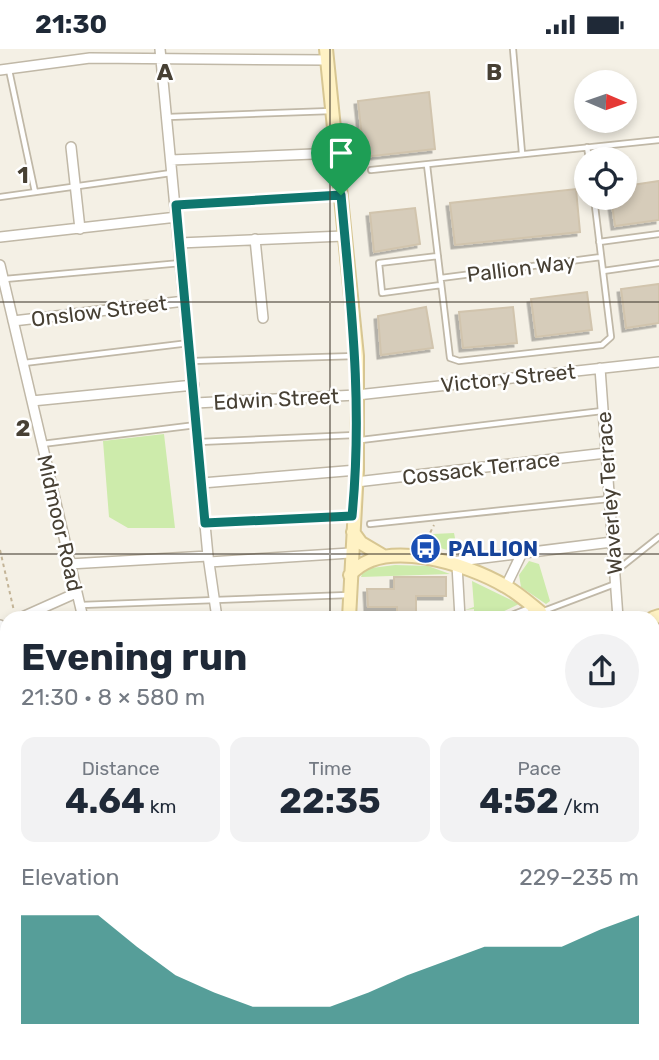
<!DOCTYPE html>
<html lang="en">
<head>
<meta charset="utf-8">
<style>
  body { margin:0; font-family:Rubik,sans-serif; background:#f2f2f3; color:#1f2937; height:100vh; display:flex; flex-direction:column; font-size:26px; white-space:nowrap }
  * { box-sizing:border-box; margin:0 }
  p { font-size:23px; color:#747a83 }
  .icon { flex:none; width:38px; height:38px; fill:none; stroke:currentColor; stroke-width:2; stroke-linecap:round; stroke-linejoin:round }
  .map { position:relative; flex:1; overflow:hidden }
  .drawer { position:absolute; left:0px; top:562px; width:660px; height:450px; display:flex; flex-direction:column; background:#fff; border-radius:21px 21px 0 0; box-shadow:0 4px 10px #0003 }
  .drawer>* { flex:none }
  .needle { width:46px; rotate:92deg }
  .fabs { position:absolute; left:574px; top:21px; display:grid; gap:14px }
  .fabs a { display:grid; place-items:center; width:63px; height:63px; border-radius:50%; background:#fff; box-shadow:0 4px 10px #0003; font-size:35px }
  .pin { position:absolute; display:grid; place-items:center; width:60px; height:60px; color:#fff; margin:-72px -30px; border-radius:50% 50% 50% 0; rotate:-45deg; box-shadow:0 0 7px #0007 }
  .pin .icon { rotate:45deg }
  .round { display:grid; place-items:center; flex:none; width:74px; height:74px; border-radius:37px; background:#f2f2f3 }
  .summary { display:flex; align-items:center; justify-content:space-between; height:119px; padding:0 21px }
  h1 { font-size:38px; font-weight:700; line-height:52px }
  .metrics { display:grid; grid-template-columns:repeat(3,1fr); gap:10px; height:119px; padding:7px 21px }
  .metrics div { display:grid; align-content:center; border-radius:14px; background:#f2f2f3; text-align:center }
  .metrics b { font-size:35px; font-weight:700 }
  .metrics small { font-size:19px; font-weight:400 }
  .metrics p { font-size:19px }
  .chart { height:196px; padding:14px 21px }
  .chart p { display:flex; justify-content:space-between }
  .chart svg { width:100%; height:126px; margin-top:7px; fill:#0f766e; opacity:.7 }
  .status { display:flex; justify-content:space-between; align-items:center; height:49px; padding:0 35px; background:#fff; direction:ltr }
  .status svg { height:19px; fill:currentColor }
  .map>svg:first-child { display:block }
</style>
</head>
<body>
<div class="status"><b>21:30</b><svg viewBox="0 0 49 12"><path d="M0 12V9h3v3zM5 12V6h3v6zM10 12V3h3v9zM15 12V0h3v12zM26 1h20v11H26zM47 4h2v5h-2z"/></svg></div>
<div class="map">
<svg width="659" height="1011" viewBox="0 0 659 1011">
  <defs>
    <filter id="shadow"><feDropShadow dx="-3.5" dy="3.5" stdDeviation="0" flood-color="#0004"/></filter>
  </defs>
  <rect width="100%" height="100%" fill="#f4f0e5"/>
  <path fill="#cdebab" d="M164,385L175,479H128L109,468L103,392Z
    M454,484L458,504L426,495L433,485Z
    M529,512L539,515L550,552L546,555L521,538L519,526Z
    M395,516L428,517L450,525L361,528L364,520Z
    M472,532L519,555L490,569H468L466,566L474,565V560L465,561L474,558Z
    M224,1005H277L268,1011H228Z"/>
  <path fill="#d6ccba" stroke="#d1c4ad" stroke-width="2" filter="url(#shadow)" d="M429,43L435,100L364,108L358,52Z
    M659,132V171L615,177L611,149H625V137Z
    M576,140L580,183L455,196L450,154Z
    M415,159L420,195L374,203L370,164Z
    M659,235V274L626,279L621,240Z
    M587,243L592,281L536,288L531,250Z
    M426,258L433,299L381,306L378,267Z
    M513,258L517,294L463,299L459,263Z
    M394,528H446V547H416V568H397V558H368L367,540H394Z"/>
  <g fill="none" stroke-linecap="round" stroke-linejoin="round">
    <defs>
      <path id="lane" d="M513,0L522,104
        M9,21L35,143
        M168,68L331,62
        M587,98L589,110
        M427,116L450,309L459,312L602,296L611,288L594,149
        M371,121L659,91
        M0,148L171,124
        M175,156L340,146
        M599,193L659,185
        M438,207L379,214L382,244L441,236
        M603,222L659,214
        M441,229L601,208
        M5,230L181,214
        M192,312L356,307
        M24,314L189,294
        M361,391L602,362
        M199,393L355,386
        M42,395L196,376
        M206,473L351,467
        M370,475L609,450
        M616,522L659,488
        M81,556L348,546
        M541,563L615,535
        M504,569L532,558
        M653,626L659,624
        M0,659L7,658
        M653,714L659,712
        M0,750L7,749
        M0,1006L1,1011
        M25,1011L34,1004
        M180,1011L191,1004"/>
      <path id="street" d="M160,0L208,507L217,569
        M0,21L90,9L327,11
        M71,98L80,180
        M171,111L337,104
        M0,188L177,168
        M255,190L263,269
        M179,194L344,187
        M0,216L83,569
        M13,272L185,252
        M600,319L618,569
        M32,352L194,336
        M195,354L357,346L659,313
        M356,433L606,404
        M202,434L357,421
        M209,513L350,504
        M451,513L612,493
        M69,515L208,507
        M457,516L460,569
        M506,537L521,506
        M20,569L76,544
        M0,576L7,601
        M653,671L659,669
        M653,758L659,757
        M653,833L659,835
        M0,838L7,870
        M654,929L659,921
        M0,980L7,975
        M224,1004L228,1011
        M598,1004L613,1011
        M87,1011L97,1004
        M268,1011L277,1004
        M339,1011L340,1004
        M426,1011L432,1004
        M521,1011L529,1004"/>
      <path id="secondary" d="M326,0L357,307V421L349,569
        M353,483L361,494L383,507
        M350,526C382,487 468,515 505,537C518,544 529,554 540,563L542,569
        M653,569L659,567
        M0,703L7,702"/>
    </defs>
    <use href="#lane" stroke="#c0b8a7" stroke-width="8"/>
    <use href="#street" stroke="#c0b8a7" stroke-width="12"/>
    <use href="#secondary" stroke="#d7c692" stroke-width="16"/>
    <path stroke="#c3b497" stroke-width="2" stroke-dasharray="3.5 3.5" stroke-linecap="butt" d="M351,123L363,122
      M424,496L434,476
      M0,501L14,562"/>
    <use href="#lane" stroke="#fff" stroke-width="4.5"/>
    <use href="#street" stroke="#fff" stroke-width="9"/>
    <use href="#secondary" stroke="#fff2c4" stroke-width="12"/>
  </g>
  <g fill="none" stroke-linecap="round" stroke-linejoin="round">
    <defs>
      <path id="route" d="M341,146C351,257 363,355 352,467L205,474L176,156Z"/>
    </defs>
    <use href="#route" stroke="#fff" stroke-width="14"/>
    <use href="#route" stroke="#0f766e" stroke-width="9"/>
  </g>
  <path fill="none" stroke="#474034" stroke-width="2" stroke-opacity="0.55" d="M330,0V569M0,253H659M0,505H659M0,758H7M653,758H659M330,1004V1011"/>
  <defs>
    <symbol id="bus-disc" viewBox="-11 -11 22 22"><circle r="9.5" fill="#1a4fb4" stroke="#fff"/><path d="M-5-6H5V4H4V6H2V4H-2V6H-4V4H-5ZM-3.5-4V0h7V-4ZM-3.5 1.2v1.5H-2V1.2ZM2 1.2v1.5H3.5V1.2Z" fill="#fff"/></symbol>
  </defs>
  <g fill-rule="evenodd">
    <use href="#bus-disc" x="408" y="482" width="35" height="35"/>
  </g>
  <g text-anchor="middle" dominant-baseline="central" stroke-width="5" stroke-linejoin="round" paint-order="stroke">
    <g font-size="21" fill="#474034" stroke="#fff">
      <text transform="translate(521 219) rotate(-7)">Pallion Way</text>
      <text transform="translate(99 262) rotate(-7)">Onslow Street</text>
      <text transform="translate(508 329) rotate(-6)">Victory Street</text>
      <text transform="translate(276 350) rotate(-3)">Edwin Street</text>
      <text transform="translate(481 419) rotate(-7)">Cossack Terrace</text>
      <text transform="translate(609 444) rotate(-94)">Waverley Terrace</text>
      <text transform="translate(60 474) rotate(77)">Midmoor Road</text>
    </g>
    <g font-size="21" font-weight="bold" fill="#164399" stroke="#fff" text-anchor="start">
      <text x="448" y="499">PALLION</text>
    </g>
  </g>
  <g font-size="23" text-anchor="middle" font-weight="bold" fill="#474034" stroke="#fff" stroke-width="5" stroke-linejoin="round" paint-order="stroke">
    <text x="165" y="31">A</text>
    <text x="494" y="31">B</text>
    <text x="23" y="134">1</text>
    <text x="23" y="387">2</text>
  </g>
</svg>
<div class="fabs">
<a><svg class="needle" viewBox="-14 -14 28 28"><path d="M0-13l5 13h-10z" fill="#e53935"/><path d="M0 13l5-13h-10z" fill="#747a83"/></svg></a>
<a><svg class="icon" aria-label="locate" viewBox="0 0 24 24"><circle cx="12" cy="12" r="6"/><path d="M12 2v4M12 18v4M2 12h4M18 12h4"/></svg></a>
</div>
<div class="pin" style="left:341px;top:146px;background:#1e9e55"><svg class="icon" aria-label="arrive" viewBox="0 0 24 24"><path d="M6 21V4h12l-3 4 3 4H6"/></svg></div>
<section class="drawer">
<div class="summary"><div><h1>Evening run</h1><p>21:30 · 8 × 580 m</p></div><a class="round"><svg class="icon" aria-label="share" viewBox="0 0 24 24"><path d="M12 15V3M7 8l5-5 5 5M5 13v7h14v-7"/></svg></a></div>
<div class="metrics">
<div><p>Distance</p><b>4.64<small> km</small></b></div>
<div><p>Time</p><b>22:35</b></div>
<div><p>Pace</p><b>4:52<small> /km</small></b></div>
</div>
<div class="chart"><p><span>Elevation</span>229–235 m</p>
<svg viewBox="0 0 160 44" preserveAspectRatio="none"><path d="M0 44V6L10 6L20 6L30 17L40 27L50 33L60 38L70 38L80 38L90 33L100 27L110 22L120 17L130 17L140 17L150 11L160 6V44z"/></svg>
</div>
</section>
</div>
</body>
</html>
